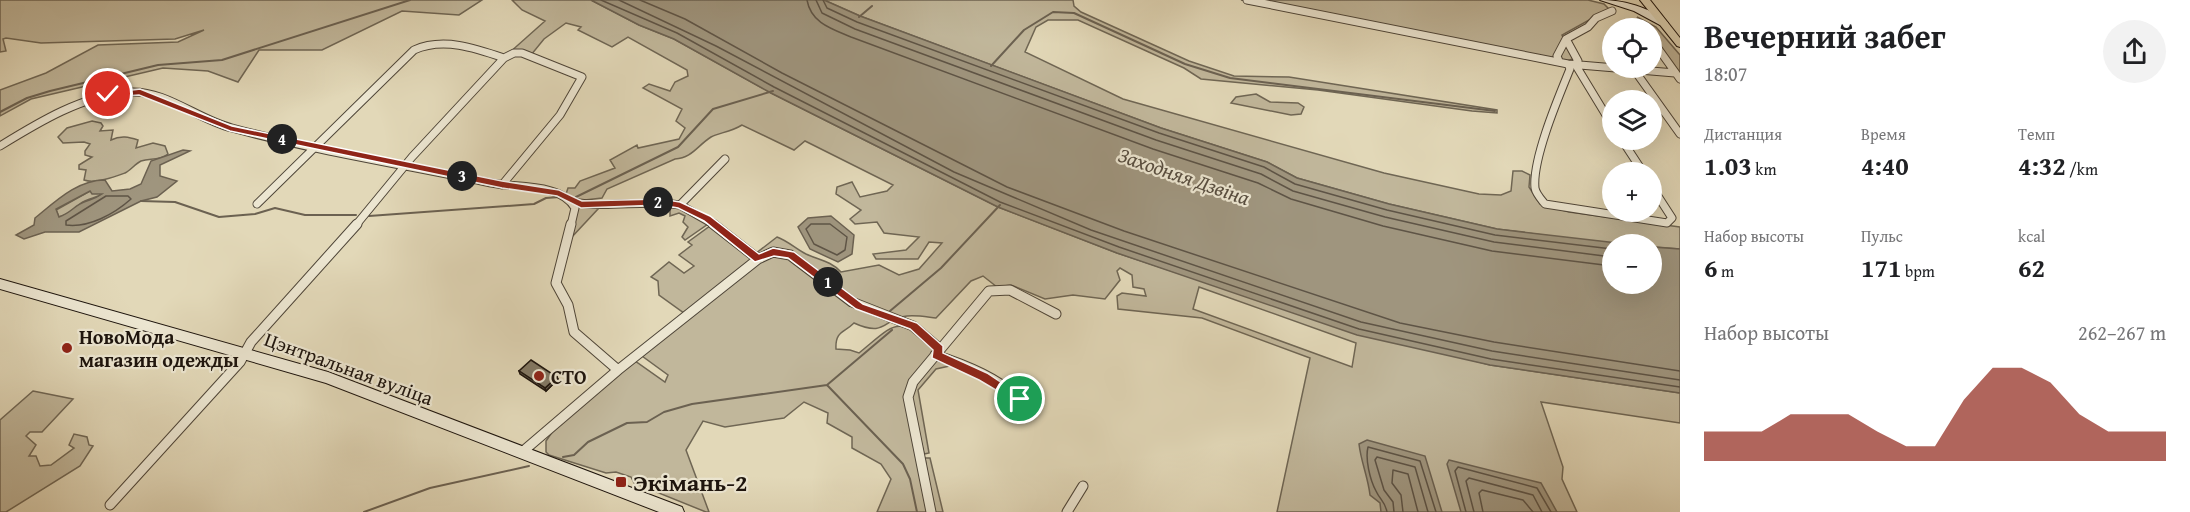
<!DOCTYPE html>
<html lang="ru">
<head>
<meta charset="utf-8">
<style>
  body { margin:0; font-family:"Gentium Book Plus",serif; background:#f2f2f2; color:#202124; height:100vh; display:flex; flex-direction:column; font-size:22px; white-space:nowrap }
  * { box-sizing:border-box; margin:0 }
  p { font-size:20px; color:#757577 }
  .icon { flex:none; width:33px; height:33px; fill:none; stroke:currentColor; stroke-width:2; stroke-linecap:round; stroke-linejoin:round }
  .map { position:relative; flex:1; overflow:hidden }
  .sheet { display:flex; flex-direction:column; background:#fff; width:510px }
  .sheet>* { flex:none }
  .buttons { position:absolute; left:1602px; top:18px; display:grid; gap:12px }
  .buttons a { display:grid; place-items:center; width:60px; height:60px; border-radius:50%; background:#fff; box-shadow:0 6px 24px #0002; font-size:30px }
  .pin { position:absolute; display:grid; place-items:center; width:51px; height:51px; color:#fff; margin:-26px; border:3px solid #fff; border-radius:50%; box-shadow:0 2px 6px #0007 }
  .km { position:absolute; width:30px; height:30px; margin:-15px; border-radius:50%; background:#222; color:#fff; font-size:16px; line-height:30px; text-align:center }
  .round { display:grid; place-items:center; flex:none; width:63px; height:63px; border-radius:32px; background:#f2f2f2 }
  .overview { display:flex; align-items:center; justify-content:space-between; height:102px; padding:0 24px }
  h1 { font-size:33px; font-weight:600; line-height:45px }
  .figures { display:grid; grid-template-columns:repeat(3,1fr); gap:9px; height:102px; padding:6px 24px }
  .figures div { display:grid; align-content:center }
  .figures b { font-size:26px; font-weight:600 }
  .figures small { font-size:16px; font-weight:400 }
  .figures p { font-size:16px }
  .chart { height:168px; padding:12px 24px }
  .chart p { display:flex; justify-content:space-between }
  .chart svg { width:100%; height:108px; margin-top:6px; fill:#8f2418; opacity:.7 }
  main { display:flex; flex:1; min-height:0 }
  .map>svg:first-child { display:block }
</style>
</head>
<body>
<main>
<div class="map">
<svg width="1680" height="512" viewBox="0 0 1680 512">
  <rect width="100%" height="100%" fill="#e2d8b8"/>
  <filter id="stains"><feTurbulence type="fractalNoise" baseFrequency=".00333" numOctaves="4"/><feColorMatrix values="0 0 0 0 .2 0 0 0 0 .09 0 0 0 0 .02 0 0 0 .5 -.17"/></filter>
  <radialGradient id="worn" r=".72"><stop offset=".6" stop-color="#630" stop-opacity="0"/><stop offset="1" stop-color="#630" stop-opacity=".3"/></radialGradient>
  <path fill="#c1b79b" stroke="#6f6654" stroke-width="1.5" fill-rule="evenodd" d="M0,0H482L459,15L402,11L322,50H259L238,82L208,71L163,68L31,99L0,116V90L46,73L98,45L178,42L204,30L175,39L41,43L6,38L3,39L6,51L0,52Z
    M512,0H591L639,25L674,39L771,93L998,207L1117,253L1232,291L1308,316L1490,365L1680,393V423L1541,402L1563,467L1562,479L1577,512H1277L1310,358L1202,318L1118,309L1117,296L1122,293L1146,296L1144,289L1133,287L1132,275L1120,268L1117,271L1120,280L1105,299L1073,295L1045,299L1011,285L997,287L983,276L971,281L936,318C927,317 917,315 907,316C883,318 887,338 854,323C844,333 835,331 836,349L850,350L859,353C897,322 897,314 935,350L908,389L927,512H877L891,479L881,464L852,448V437L827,423L828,413L804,402L784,418L725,427L703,421L686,450L709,512H706L634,483L631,477L616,472L606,473L549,455L546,452V441L555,428L635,361L665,382L668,375L642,356L766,256L792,254H755L777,237C788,241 796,249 806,254C819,260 831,261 841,272L879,265L899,275L919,269L942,243L929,242L918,259H876L873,254L906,250L919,237L884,233L877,222L855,224L850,219L861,210L836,194L837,187L852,182L860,197L887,191L893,185L805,141L794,150L742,125C731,132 718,133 711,137C697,146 692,158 675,159L607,189L602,198L576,201L598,209L570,239L575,201L566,194L568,188H575L580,181L615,168L610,160L637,145L638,148L679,139L685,128L676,121L682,109L643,88L649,84L670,91L675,82L688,76L687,70L628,37L612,47L578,30L581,27L566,23L544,39L531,55L509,53L545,21L522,10ZM1199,287L1356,343L1352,367L1193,309Z
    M824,0H1073L1074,6L1081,12L1189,61L1234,76L1289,77L1497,110V113L1472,111L1318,90L1201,79L1184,68L1078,20H1048L1036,27L1025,52L1123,99L1384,173L1479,194L1501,195L1511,191L1513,171H1522L1530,175L1529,187L1540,204L1569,212L1680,227V249L1595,242L1497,229L1389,204L1297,178L1267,162L1161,128L860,16Z
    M1241,0H1588L1604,4L1609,9L1562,35L1573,59L1559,63L1412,36Z
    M1637,17L1656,27L1680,55V74L1652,36V28H1645Z
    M1256,94L1270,102L1298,103L1304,107L1301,114L1291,115L1231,103L1236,97Z
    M92,121L101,123L103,126L100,131L113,130L111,140C121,135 129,137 138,140L136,148L153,143L165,146L168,154C158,161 151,158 141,161C135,164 131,170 125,173C114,177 95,184 84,180L86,170L79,169V165L92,157L85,155V151L90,144L84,142L63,143L58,137L67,128Z
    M90,191L103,194C96,198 86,199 80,204C73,210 69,214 59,217L56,210Z
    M661,203L681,207L708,224L685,240L682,237L688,227L683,222L685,216L679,213L670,216V209L662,207Z
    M710,226L752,259L684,313L659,295L658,281L651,277L669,262L684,273L694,266L679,255L692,245L688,242Z
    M940,359L954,365L936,369L918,390L929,453L924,454L910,397L912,390L934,361Z
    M33,391L73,399L42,432H30L26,436L36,445L29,456H36L40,466L51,465L74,448L69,445L74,434L87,437L89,445L93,446L80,466L6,512H0V420Z
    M925,458H930L943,512H933Z"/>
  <path fill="#9f957e" stroke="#6b6151" stroke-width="1.5" fill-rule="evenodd" d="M591,0H824L860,16L1161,128L1267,162L1297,178L1389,204L1497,229L1626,244H1612V284H1652V247L1680,249V393L1490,365L1357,335L1117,253L998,207L771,93L674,39L639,25Z
    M183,150L190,151L160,165V176L177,181L157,197L141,201L79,232H45L24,239L16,235L34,225L35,218C56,201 77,180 105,180L112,191L130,189L141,184L151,161ZM90,191L92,194H102C95,199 91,199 84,202C75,205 71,213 59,217L56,209Z
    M831,216L854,235L852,254L838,262L810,249L798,227L808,218Z
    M1367,440L1425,456L1442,512H1381L1380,503L1370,495C1368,477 1361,462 1359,444Z
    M1449,460L1541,483L1557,512H1461L1447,464Z"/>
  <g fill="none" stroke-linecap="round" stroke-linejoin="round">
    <path stroke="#5e5446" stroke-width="1.5" d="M601,0L677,33L774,87L1000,202L1119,247L1359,329L1491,359L1680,387
      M619,0L716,46L954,172L1091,230L1361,322L1492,351L1680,380
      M640,0L685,19L782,73L1007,187L1124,231L1400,323L1494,342L1680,371
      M807,0C811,23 832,29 851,37L1153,149L1258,183L1291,199L1383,226L1492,251L1612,266
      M816,0L822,13L855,29L1156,140L1261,174L1293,191L1385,217L1494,242L1612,257
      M823,0L827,8L857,22L1159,133L1264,167L1295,184L1387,210L1495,235L1612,249
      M106,196H128L131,199C114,214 89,228 66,225V221Z
      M811,224H830L847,237L845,250L837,255L814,244L806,229Z
      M1387,512C1385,501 1380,500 1376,491C1370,480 1365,459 1368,447L1420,461L1436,512
      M1394,512L1393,502L1384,490L1375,460L1377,457L1415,467L1428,512
      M1403,512L1401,495L1392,483L1393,470L1408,474L1418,512
      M1466,512L1455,471L1458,467L1537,488L1551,512
      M1474,512L1466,481L1469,478L1533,495L1542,512
      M1483,512L1479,493L1482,490L1523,500L1533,512"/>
    <path stroke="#6b6151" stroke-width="2" d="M859,17L872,6
      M991,66L1024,30L1053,12L1074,13L1185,64L1230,78L1495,111
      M0,112L27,98L50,91L158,65L222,60L410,0
      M576,197L678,147L713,109L773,91
      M141,201L175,202L219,217L255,214L275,208L305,215H356
      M369,216L534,204L546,198L560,197
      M890,311L941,268L1000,205
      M827,385L903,464L910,479L917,512
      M563,457L574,455L588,442L627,423L647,422L664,412L692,404L827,385L892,330
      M364,512L430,488L529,466"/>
    <defs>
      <path id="street-far1" d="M1247,0L1568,64L1675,73
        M1566,39L1578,61L1575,64L1612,125
        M1652,40L1680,79
        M1559,61L1557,56L1566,39L1588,27L1596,18L1612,11
        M1568,64L1570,69C1559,96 1532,159 1535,188C1536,194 1541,199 1545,204L1667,223L1672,218L1652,187
        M1635,71L1680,134
        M1622,140L1643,172
        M0,146C39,122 83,95 130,92C165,90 199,120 232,128C317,151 405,165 491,183C517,188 561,183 575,208L571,225
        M573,202C609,209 644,199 680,205
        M257,204L414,50C443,37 475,48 504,58L514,53H522L582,77L560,115L502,185
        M356,225L412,157L504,58
        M715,225L680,205L725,159"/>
      <path id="street" d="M571,224L556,283L568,305L574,332L618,370
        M758,259L773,252L790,255L852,302L913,326L940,349
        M935,355C966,365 1001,379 1023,403V411
        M521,453L618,370L758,259L713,224
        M110,505L240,362L251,342L357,224
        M931,512L908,397L913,382L989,291L1010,290L1056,314
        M1067,512L1083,486"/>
      <path id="secondary" d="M1600,0C1623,0 1650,7 1668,23L1663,26L1660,25L1634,11Z
        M0,279L328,372L682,507L684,512H659L326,383L0,289Z"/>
      <path id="primary" d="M1640,0H1650L1680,38V47L1677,46Z"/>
    </defs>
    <use href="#street-far1" stroke="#4e4538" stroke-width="9"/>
    <use href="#street" stroke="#4e4538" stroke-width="11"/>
    <use href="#secondary" stroke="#1d140d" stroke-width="2"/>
    <use href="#primary" stroke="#1d140d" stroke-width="2"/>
    <use href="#street-far1" stroke="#ece6d1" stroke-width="7"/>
    <use href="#street" stroke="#ece6d1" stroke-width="9"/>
    <use href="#secondary" fill="#ece6d1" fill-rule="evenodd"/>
    <use href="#primary" fill="#e2d8b8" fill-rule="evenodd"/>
  </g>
  <path fill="#716958" stroke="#1d140d" stroke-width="1.5" d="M519,371L557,377L558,379L546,391L520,374Z"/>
  <path fill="#5c5547" stroke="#1d140d" stroke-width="1.5" d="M557,377L558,379L546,391L545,388Z"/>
  <path fill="#837a66" stroke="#1d140d" stroke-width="1.5" d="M531,360L557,377L545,388L519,371Z"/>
  <path fill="#8f2418" stroke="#fff" stroke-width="1.5" d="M140,89L232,126L502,181L559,190L582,201L661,199L680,202L710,216L759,254L773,248L794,252L863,304L917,323L943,346V353L987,373L1026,399L1024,402H1016L979,380L932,358L933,350L910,329L856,309L788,258L774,256L755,262L704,221L678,208L661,205L581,208L557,196L502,188L230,131L139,95L108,97L104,94Z"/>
  <g fill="#8f2418" stroke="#ece6d1" stroke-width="2">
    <circle cx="67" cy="348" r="6"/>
    <circle cx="539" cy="376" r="6"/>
    <rect x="615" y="476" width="12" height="12" rx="3"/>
  </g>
  <g text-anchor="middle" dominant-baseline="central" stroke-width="4.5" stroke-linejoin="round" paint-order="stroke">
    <g font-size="20" font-weight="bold" fill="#1d140d" stroke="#ece6d1" text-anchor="start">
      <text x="79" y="336">НовоМода<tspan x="79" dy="23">магазин одежды</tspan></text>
      <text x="551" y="376">СТО</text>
    </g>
    <g font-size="20" fill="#1d140d" stroke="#ece6d1">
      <text transform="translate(349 368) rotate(20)">Цэнтральная вуліца</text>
    </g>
    <g font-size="21" font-style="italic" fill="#584e40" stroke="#ece6d1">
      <text transform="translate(1184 176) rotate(19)">Заходняя Дзвіна</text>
    </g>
    <g font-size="24" font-weight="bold" fill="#1d140d" stroke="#ece6d1" text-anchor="start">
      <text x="633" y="482">Экімань-2</text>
    </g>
  </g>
  <rect width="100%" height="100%" filter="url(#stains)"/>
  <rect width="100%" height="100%" fill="url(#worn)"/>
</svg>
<div class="buttons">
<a><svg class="icon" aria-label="locate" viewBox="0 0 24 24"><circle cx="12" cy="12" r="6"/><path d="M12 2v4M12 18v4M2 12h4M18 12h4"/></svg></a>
<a><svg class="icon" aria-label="layers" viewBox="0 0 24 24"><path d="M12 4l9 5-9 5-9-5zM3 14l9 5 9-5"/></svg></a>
<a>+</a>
<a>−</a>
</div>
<div class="pin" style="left:1020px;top:399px;background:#1e9e55"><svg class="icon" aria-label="arrive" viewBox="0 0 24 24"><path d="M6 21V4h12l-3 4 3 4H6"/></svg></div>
<div class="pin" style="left:108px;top:94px;background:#d93025"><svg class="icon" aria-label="check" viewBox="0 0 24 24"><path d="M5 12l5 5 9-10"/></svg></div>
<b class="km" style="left:828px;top:282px">1</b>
<b class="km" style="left:658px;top:202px">2</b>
<b class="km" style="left:462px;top:176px">3</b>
<b class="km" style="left:282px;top:139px">4</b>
</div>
<section class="sheet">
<div class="overview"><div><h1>Вечерний забег</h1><p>18:07</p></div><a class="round"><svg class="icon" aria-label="share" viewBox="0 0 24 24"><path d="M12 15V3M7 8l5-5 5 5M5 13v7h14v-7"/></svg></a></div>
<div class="figures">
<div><p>Дистанция</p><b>1.03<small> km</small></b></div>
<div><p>Время</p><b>4:40</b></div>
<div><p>Темп</p><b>4:32<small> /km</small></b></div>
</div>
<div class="figures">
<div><p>Набор высоты</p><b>6<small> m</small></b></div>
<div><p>Пульс</p><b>171<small> bpm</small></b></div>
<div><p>kcal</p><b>62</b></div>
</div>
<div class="chart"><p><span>Набор высоты</span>262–267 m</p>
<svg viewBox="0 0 160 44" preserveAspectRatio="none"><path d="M0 44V32L10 32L20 32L30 25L40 25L50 25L60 32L70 38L80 38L90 19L100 6L110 6L120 12L130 25L140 32L150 32L160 32V44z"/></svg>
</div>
</section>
</main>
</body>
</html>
